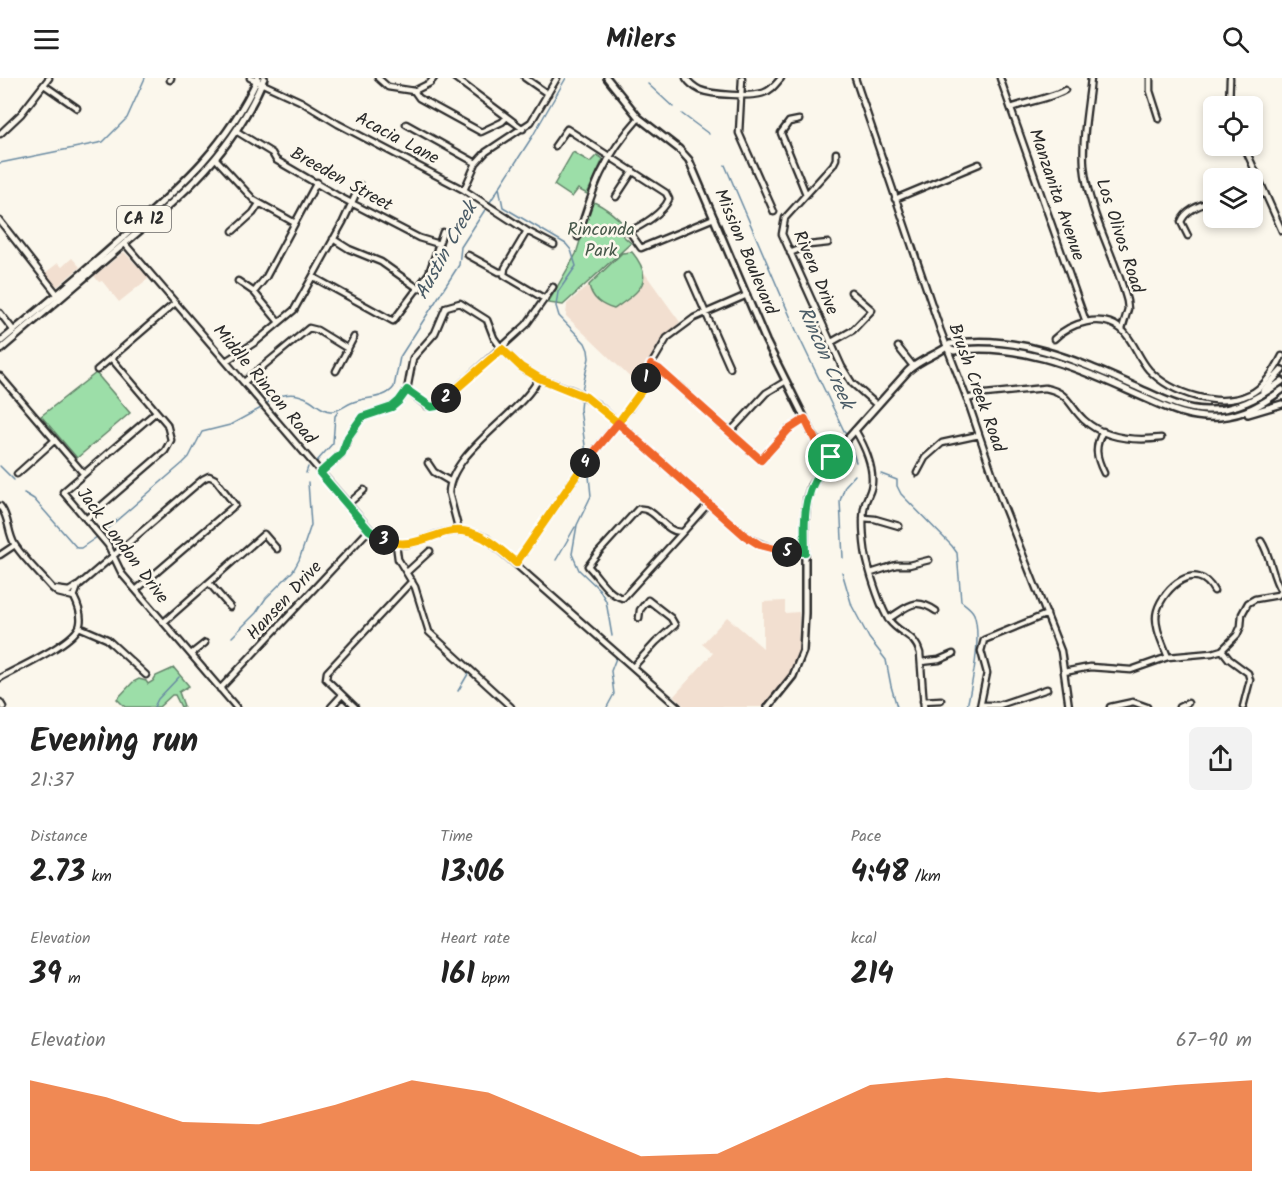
<!DOCTYPE html>
<html lang="en">
<head>
<meta charset="utf-8">
<style>
  body { margin:0; font-family:Kalam,sans-serif; background:#f2f2f2; color:#222; height:100vh; display:flex; flex-direction:column; font-size:22px; white-space:nowrap }
  * { box-sizing:border-box; margin:0 }
  p { font-size:20px; color:#767676 }
  .icon { flex:none; width:33px; height:33px; fill:none; stroke:currentColor; stroke-width:2; stroke-linecap:round; stroke-linejoin:round }
  .map { position:relative; height:629px; overflow:hidden }
  .details { display:flex; flex-direction:column; background:#fff; flex:1 }
  .details>* { flex:none }
  .fabs { position:absolute; left:1203px; top:18px; display:grid; gap:12px }
  .fabs a { display:grid; place-items:center; width:60px; height:60px; border-radius:9px; background:#fff; box-shadow:0 3px 9px #0003; font-size:30px }
  .pin { position:absolute; display:grid; place-items:center; width:51px; height:51px; color:#fff; margin:-26px; border:3px solid #fff; border-radius:50%; box-shadow:0 2px 6px #0007 }
  .km { position:absolute; width:30px; height:30px; margin:-15px; border-radius:50%; background:#222; color:#fff; font-size:16px; line-height:30px; text-align:center }
  .round { display:grid; place-items:center; flex:none; width:63px; height:63px; border-radius:9px; background:#f2f2f2 }
  .summary { display:flex; align-items:center; justify-content:space-between; height:102px; padding:0 30px }
  h1 { font-size:33px; font-weight:700; line-height:45px }
  .stats { display:grid; grid-template-columns:repeat(3,1fr); gap:9px; height:102px; padding:6px 30px }
  .stats div { display:grid; align-content:center }
  .stats b { font-size:30px; font-weight:700 }
  .stats small { font-size:16px; font-weight:400 }
  .stats p { font-size:16px }
  .chart { height:168px; padding:12px 30px }
  .chart p { display:flex; justify-content:space-between }
  .chart svg { width:100%; height:108px; margin-top:6px; fill:#ea580c; opacity:.7 }
  header { display:flex; justify-content:space-between; align-items:center; height:78px; padding:0 30px; background:#fff; font-size:27px; font-weight:700 }
  .map>svg:first-child { display:block }
</style>
</head>
<body>
<header><svg class="icon" aria-label="menu" viewBox="0 0 24 24"><path d="M4 6h16M4 12h16M4 18h16"/></svg>Milers<svg class="icon" aria-label="search" viewBox="0 0 24 24"><circle cx="10" cy="10" r="6"/><path d="M15 15l6 6"/></svg></header>
<div class="map">
<svg width="1282" height="629" viewBox="0 0 1282 629">
  <rect width="100%" height="100%" fill="#fbf7ec"/>
  <filter id="ink" filterUnits="userSpaceOnUse"><feTurbulence type="fractalNoise" baseFrequency=".0167" numOctaves="2"/><feDisplacementMap in="SourceGraphic" scale="12" xChannelSelector="R" yChannelSelector="G"/><feConvolveMatrix kernelMatrix="1 2 1 2 8 2 1 2 1" color-interpolation-filters="sRGB"/></filter>
  <g filter="url(#ink)">
    <path fill="#f2dfd0" d="M628,172L680,244L659,264L650,281L640,309L566,238L567,226Z
      M124,174L149,200L119,224L102,203L99,204L94,198Z
      M72,180L80,189L58,208L55,207L45,195L58,185L62,189Z
      M785,523V535L799,534L798,574L787,601L762,629H685L674,618L713,575L702,566L727,539L763,570V524Z"/>
    <path fill="#9cdea8" stroke="#64846a" stroke-width="1.5" d="M573,74L590,84L597,77L603,81L587,116L578,111L572,119L554,107Z
      M592,123C605,129 615,136 625,148L621,154L622,157L631,165L563,227L548,225L576,176Z
      M632,174C656,203 640,213 614,231C601,227 592,221 589,207L622,175Z
      M96,295L130,335L77,380L41,338Z
      M174,590L189,608L179,614L184,628L181,629L175,617H172L159,629H125L117,621L133,604L139,601L146,603L148,606L153,603L156,598Z"/>
    <g fill="none" stroke-linecap="round" stroke-linejoin="round">
      <path stroke="#698aa2" stroke-width="1.5" d="M648,6L673,29
        M682,36L709,56
        M0,85L103,64L127,40L145,0
        M725,87L799,259L847,359
        M499,109L503,129L566,166L571,172L576,188L558,214L556,228L559,238L585,265L588,272L589,280L582,312
        M581,321L580,331L586,375
        M266,326C279,315 295,313 310,322C317,326 321,332 330,333C338,334 344,328 351,325C365,318 385,322 394,309L400,279L459,187L461,169L532,59L566,0
        M849,363L856,384
        M317,383L333,365L335,338L338,334
        M0,388L14,402
        M588,388L591,418L577,447L572,476L579,492L599,511L606,523L612,558
        M306,395L308,389
        M881,396L897,402V408L901,416L952,468L957,475L961,523C966,527 972,531 974,536C982,559 972,606 967,629
        M24,415L34,421L77,470H81L97,459
        M101,456L183,385L189,379L202,354L230,347L263,329
        M843,480L840,423L845,408L855,397
        M556,482L575,449
        M842,494L852,528L869,560L886,582L891,608L897,629
        M232,559L256,535L266,520L293,493L299,482L311,447L308,404
        M458,613L468,596
        M154,629L158,621L179,599
        M607,629L614,616L611,593L616,580"/>
      <defs>
        <path id="minor" d="M250,0L300,23L338,46L464,112L527,153L554,167
          M378,0L388,9L414,13L419,20L481,54L502,44L507,39
          M455,0L523,51
          M525,0L548,16
          M686,0C690,6 694,9 700,12C712,17 751,19 763,15C771,13 776,6 781,0
          M742,0L739,55L774,134
          M855,0L940,251L967,321L1002,424L1061,573L1069,629
          M1000,0L1086,244
          M1091,0C1088,29 1082,58 1084,87C1088,135 1115,177 1127,223L1128,231L1122,251
          M1150,0V13L1159,41
          M170,2L171,0
          M44,7L77,30
          M414,13L430,5L434,0
          M1229,28L1230,0
          M1011,30C1026,24 1052,20 1065,12
          M799,42L789,44L781,55L806,116
          M406,46L476,85
          M236,53L272,75L276,82L336,117L419,160L439,166
          M0,56L21,36L49,0
          M555,68L567,51L666,115L669,121C663,135 642,148 629,153L641,170L714,140
          M1244,68L1282,153
          M836,75V81L833,87L785,140L782,156L842,289L852,305L877,327
          M216,81L254,122L295,145
          M464,112L476,85L486,74L531,44L557,0
          M616,119L633,93
          M895,121L979,86
          M1252,121L1265,115
          M0,143L57,216
          M233,153L253,135L259,126
          M527,153L505,190L504,197L545,221
          M1188,158L1181,144C1186,131 1201,127 1214,122
          M578,159C593,109 603,80 639,40
          M333,161L349,171L381,184L419,211
          M125,166L373,455C410,482 424,452 459,453C468,453 477,456 486,460L678,629
          M790,175L809,167L828,165
          M468,177L499,194H504
          M689,197L730,290
          M313,199L393,243L429,195L443,154
          M238,203L254,214L279,244
          M254,214L266,199L317,104
          M0,235L14,253
          M1054,261C1070,245 1101,235 1121,251C1133,261 1138,280 1149,292C1172,316 1219,331 1250,316C1265,309 1275,292 1282,278
          M830,265L853,252L872,232L851,214
          M898,269L913,288
          M226,283L257,263L294,232L343,144L360,107
          M651,287L659,291L761,382L788,352L805,341
          M97,292L175,225
          M336,293L354,259
          M0,298L83,395
          M244,304L309,250L317,252L348,271
          M407,312L427,328H437L526,247L553,209
          M967,321L985,316L1045,310C1070,315 1068,327 1084,342C1105,361 1135,363 1161,360
          M156,334L63,414L108,467L122,496L236,629
          M855,352C864,367 873,386 872,404C872,413 867,418 865,426C861,440 864,472 868,486C871,499 882,533 889,542C900,557 914,555 920,575L924,629
          M1103,353C1094,369 1096,379 1104,395
          M730,354L766,315L786,303
          M428,385L434,394L451,404
          M320,395L342,375L348,359L362,339L391,329L399,323L407,312L413,280L435,255L446,229L460,225L487,242L494,260L502,271L521,289L539,300L574,313L598,327L744,457C763,469 782,475 805,474
          M917,395L925,380L942,365L979,357
          M17,396L55,362
          M347,427L364,412
          M0,428C10,440 7,454 15,467C25,482 40,496 52,510L58,515L74,519
          M863,440L875,441L899,448
          M86,441L165,373L171,362L167,346L111,280
          M459,453L449,415C450,374 522,335 539,300
          M683,454L623,520C608,517 598,498 588,488L598,475L638,431C656,428 664,456 683,454L708,426
          M396,466L398,481L415,509L429,554L511,629
          M0,477L15,467
          M516,485L588,381L629,331L642,312L651,287L667,260L694,240L747,217
          M407,494L430,473
          M871,495L896,487H909L929,482
          M209,505L230,529
          M54,511L69,513L77,508
          M888,541C908,529 914,518 936,533
          M164,544L264,456L277,471
          M79,549L107,561L146,597
          M1222,572L1229,581L1248,595L1250,602L1243,629
          M191,576L205,565
          M1168,579C1163,566 1153,547 1157,533C1164,509 1197,481 1214,513
          M921,584L939,582L953,576
          M633,589L656,564L675,547L671,540L648,522L640,532L639,540
          M1064,594L1090,589L1131,592L1168,579L1212,575L1222,572L1237,557L1241,548L1242,536L1248,525L1255,521L1278,517L1281,513C1271,497 1271,478 1261,463
          M0,600C17,590 77,564 80,546C82,537 78,527 74,519L78,508L203,401L209,398L215,401L235,427L136,512
          M220,611L369,452
          M923,623L941,622
          M0,624L3,629
          M981,627H999L1047,611
          M331,629L342,617
          M355,629L326,601L327,594L412,503
          M980,629L987,595L981,573L984,562L1047,536
          M1110,629L1133,624L1147,629
          M1179,629L1188,625"/>
        <path id="major" d="M607,0L639,40L679,71L689,82L766,263L813,357L820,369L831,379
          M0,264C40,231 80,198 119,163C177,111 224,73 258,0
          M947,270L954,273C1015,264 1074,288 1129,313C1159,326 1186,342 1220,339C1244,337 1263,326 1282,312
          M0,272C42,236 83,201 125,165C184,116 234,73 264,0
          M1263,313L1282,292
          M1248,336L1282,326
          M768,629L793,598L803,573L805,535V442L807,421L811,408L825,386L908,293C919,281 944,274 950,266C1015,255 1076,282 1134,308C1157,318 1181,332 1207,332C1236,333 1259,320 1282,303"/>
      </defs>
      <use href="#minor" stroke="#2b2b2b" stroke-width="9"/>
      <use href="#major" stroke="#2b2b2b" stroke-width="10"/>
      <use href="#minor" stroke="#fbf7ec" stroke-width="4.5"/>
      <use href="#major" stroke="#fbf7ec" stroke-width="5"/>
    </g>
  </g>
  <g fill="none" stroke-linecap="round" stroke-linejoin="round" filter="url(#ink)">
    <defs>
      <path id="split-1" d="M646,300L651,287L659,291L761,382L788,352L805,341L816,364L831,379"/>
      <path id="split-2" d="M446,320L502,271L521,289L539,300L586,319L618,345L642,312L646,300"/>
      <path id="split-3" d="M384,462L369,452L320,395L342,375L348,359L362,339L392,329L399,323L407,312L431,329L437,328L446,320"/>
      <path id="split-4" d="M384,462C408,471 424,460 447,454C475,447 497,468 516,485L585,385"/>
      <path id="split-5" d="M585,385L618,345L744,457L760,467L787,474"/>
      <path id="split-6" d="M787,474H805C804,432 803,412 831,379"/>
    </defs>
    <use href="#split-1" stroke="#fff" stroke-width="12"/>
    <use href="#split-2" stroke="#fff" stroke-width="12"/>
    <use href="#split-3" stroke="#fff" stroke-width="12"/>
    <use href="#split-4" stroke="#fff" stroke-width="12"/>
    <use href="#split-5" stroke="#fff" stroke-width="12"/>
    <use href="#split-6" stroke="#fff" stroke-width="12"/>
    <use href="#split-1" stroke="#f0652b" stroke-width="8"/>
    <use href="#split-2" stroke="#f5b400" stroke-width="8"/>
    <use href="#split-3" stroke="#22a559" stroke-width="8"/>
    <use href="#split-4" stroke="#f5b400" stroke-width="8"/>
    <use href="#split-5" stroke="#f0652b" stroke-width="8"/>
    <use href="#split-6" stroke="#22a559" stroke-width="8"/>
  </g>
  <g text-anchor="middle" dominant-baseline="central" stroke-width="5" stroke-linejoin="round" paint-order="stroke">
    <rect fill="#fbf7ec" stroke="#696865" stroke-width="1.5" x="117" y="128" width="54" height="26" rx="4.5"/>
    <g font-size="16" font-weight="bold" fill="#2b2b2b">
      <text x="144" y="141">CA 12</text>
    </g>
    <g font-size="18" fill="#2b2b2b" stroke="#fbf7ec">
      <text transform="translate(397 61) rotate(28)">Acacia Lane</text>
      <text transform="translate(341 102) rotate(29)">Breeden Street</text>
      <text transform="translate(1056 117) rotate(71)">Manzanita Avenue</text>
      <text transform="translate(1119 158) rotate(72)">Los Olivos Road</text>
      <text transform="translate(745 174) rotate(67)">Mission Boulevard</text>
      <text transform="translate(815 195) rotate(67)">Rivera Drive</text>
      <text transform="translate(264 307) rotate(50)">Middle Rincon Road</text>
      <text transform="translate(976 310) rotate(70)">Brush Creek Road</text>
      <text transform="translate(122 468) rotate(53)">Jack London Drive</text>
      <text transform="translate(285 523) rotate(-47)">Hansen Drive</text>
    </g>
    <g font-size="18" fill="#47584a" stroke="#fbf7ec">
      <text x="601" y="152">Rinconda<tspan x="601" dy="21">Park</tspan></text>
    </g>
    <g font-size="20" font-style="italic" fill="#4a5b66" stroke="#fbf7ec">
      <text transform="translate(447 173) rotate(-61)">Austin Creek</text>
      <text transform="translate(825 280) rotate(66)">Rincon Creek</text>
    </g>
  </g>
</svg>
<div class="fabs">
<a><svg class="icon" aria-label="locate" viewBox="0 0 24 24"><circle cx="12" cy="12" r="6"/><path d="M12 2v4M12 18v4M2 12h4M18 12h4"/></svg></a>
<a><svg class="icon" aria-label="layers" viewBox="0 0 24 24"><path d="M12 4l9 5-9 5-9-5zM3 14l9 5 9-5"/></svg></a>
</div>
<div class="pin" style="left:831px;top:379px;background:#1e9e55"><svg class="icon" aria-label="arrive" viewBox="0 0 24 24"><path d="M6 21V4h12l-3 4 3 4H6"/></svg></div>
<b class="km" style="left:646px;top:300px">1</b>
<b class="km" style="left:446px;top:320px">2</b>
<b class="km" style="left:384px;top:462px">3</b>
<b class="km" style="left:585px;top:385px">4</b>
<b class="km" style="left:787px;top:474px">5</b>
</div>
<section class="details">
<div class="summary"><div><h1>Evening run</h1><p>21:37</p></div><a class="round"><svg class="icon" aria-label="share" viewBox="0 0 24 24"><path d="M12 15V3M7 8l5-5 5 5M5 13v7h14v-7"/></svg></a></div>
<div class="stats">
<div><p>Distance</p><b>2.73<small> km</small></b></div>
<div><p>Time</p><b>13:06</b></div>
<div><p>Pace</p><b>4:48<small> /km</small></b></div>
</div>
<div class="stats">
<div><p>Elevation</p><b>39<small> m</small></b></div>
<div><p>Heart rate</p><b>161<small> bpm</small></b></div>
<div><p>kcal</p><b>214</b></div>
</div>
<div class="chart"><p><span>Elevation</span>67–90 m</p>
<svg viewBox="0 0 160 44" preserveAspectRatio="none"><path d="M0 44V7L10 14L20 24L30 25L40 17L50 7L60 12L70 25L80 38L90 37L100 23L110 9L120 6L130 9L140 12L150 9L160 7V44z"/></svg>
</div>
</section>
</body>
</html>
